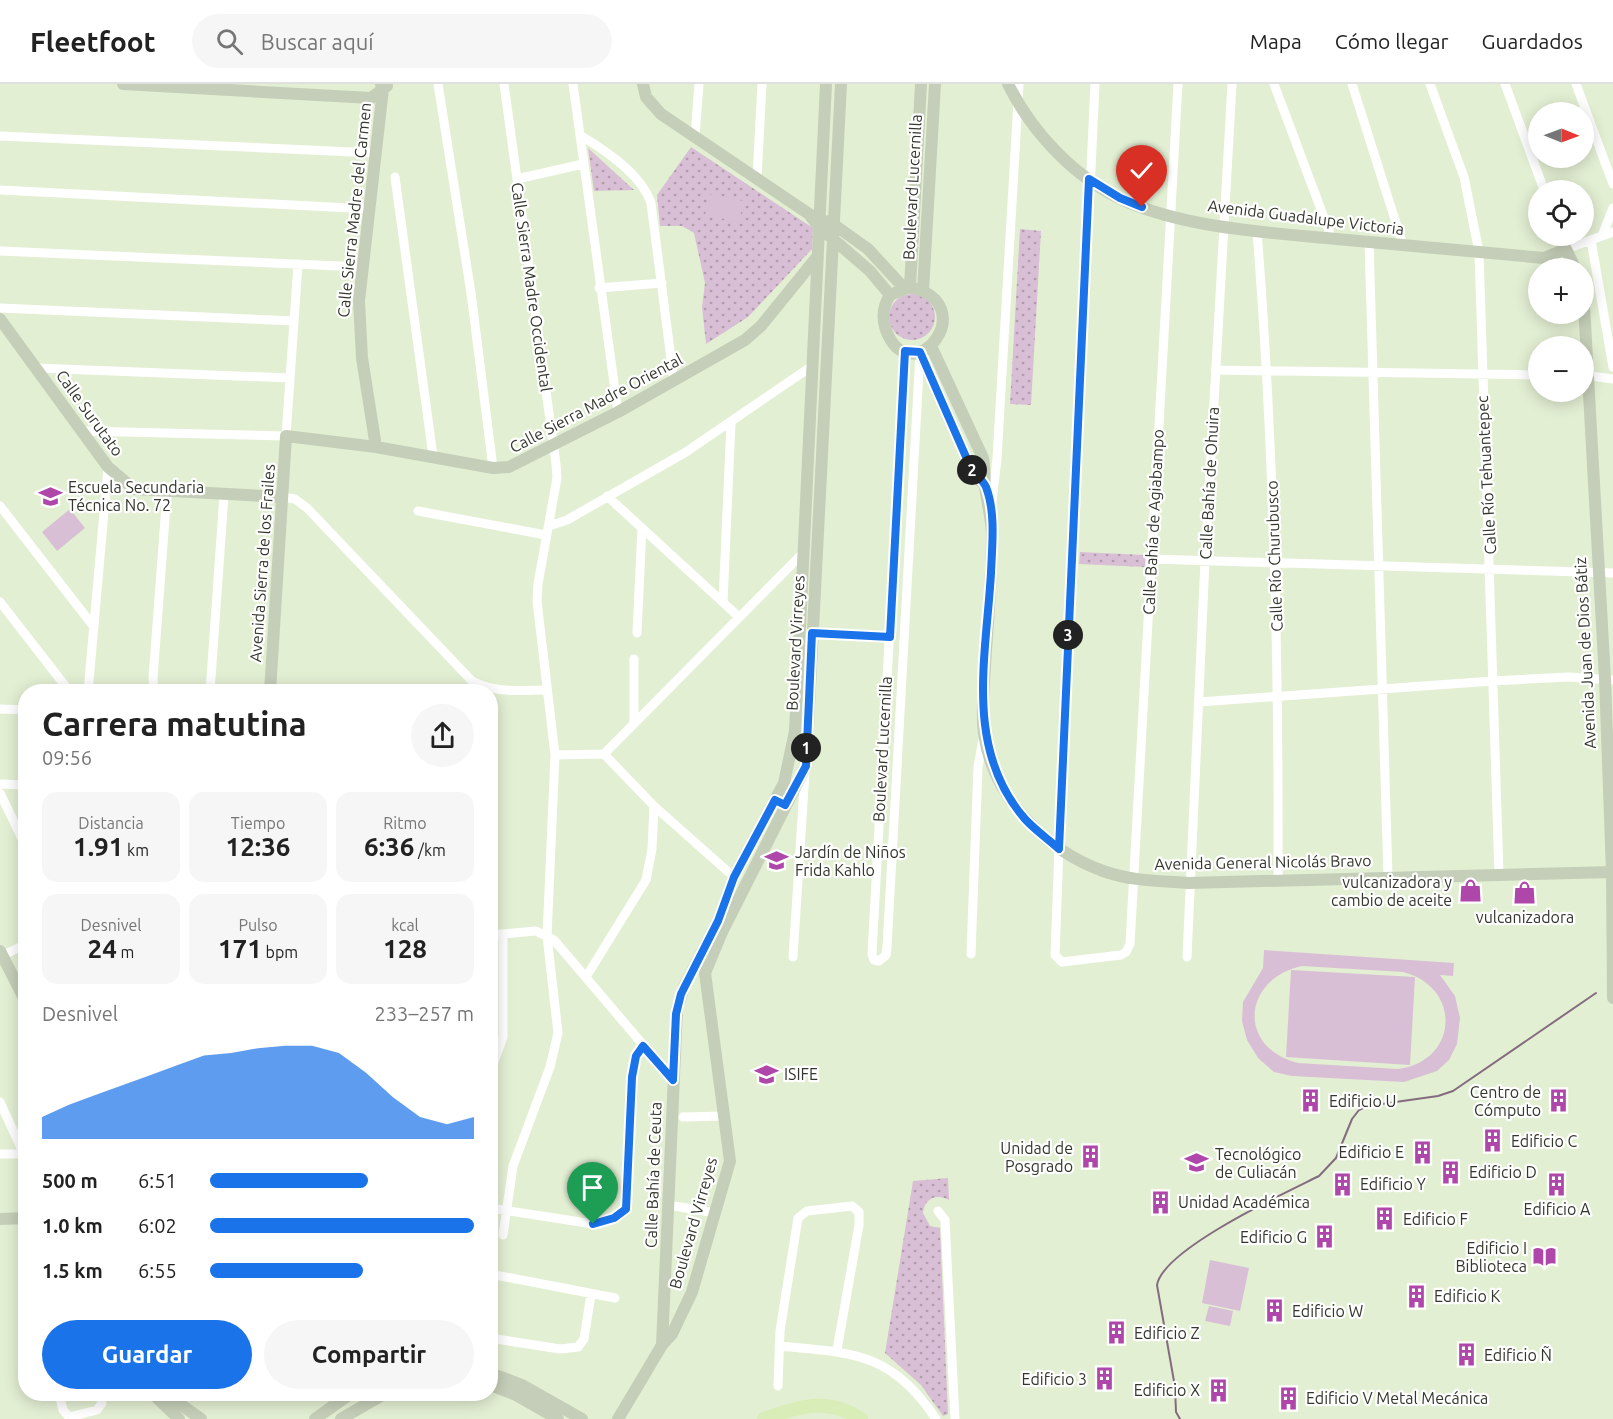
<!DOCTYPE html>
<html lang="es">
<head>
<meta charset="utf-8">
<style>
  body { margin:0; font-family:Ubuntu,sans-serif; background:#f6f6f6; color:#222; height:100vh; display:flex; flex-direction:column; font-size:22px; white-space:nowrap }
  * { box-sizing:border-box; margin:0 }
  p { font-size:20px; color:#767676 }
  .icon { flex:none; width:33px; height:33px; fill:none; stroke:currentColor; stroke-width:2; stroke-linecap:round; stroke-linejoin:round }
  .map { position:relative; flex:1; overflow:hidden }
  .details { position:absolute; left:18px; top:600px; width:480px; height:717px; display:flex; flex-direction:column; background:#fff; border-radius:24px; box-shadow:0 3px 15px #0003 }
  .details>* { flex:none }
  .needle { width:39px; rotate:91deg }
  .controls { position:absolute; left:1528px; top:18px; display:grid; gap:12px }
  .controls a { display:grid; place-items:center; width:66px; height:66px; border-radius:50%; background:#fff; box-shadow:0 3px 15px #0003; font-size:30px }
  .pin { position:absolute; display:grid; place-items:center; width:51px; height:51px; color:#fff; margin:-62px -26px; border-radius:50% 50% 50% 0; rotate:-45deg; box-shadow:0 0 6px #0007 }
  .pin .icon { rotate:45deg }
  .km { position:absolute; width:30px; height:30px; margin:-15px; border-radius:50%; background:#222; color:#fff; font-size:16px; line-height:30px; text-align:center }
  .round { display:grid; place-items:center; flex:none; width:63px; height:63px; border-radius:32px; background:#f6f6f6 }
  .head { display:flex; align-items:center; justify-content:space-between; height:102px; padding:0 24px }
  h1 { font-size:33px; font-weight:700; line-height:45px }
  .stats { display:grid; grid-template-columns:repeat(3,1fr); gap:9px; height:102px; padding:6px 24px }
  .stats div { display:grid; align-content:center; border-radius:15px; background:#f6f6f6; text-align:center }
  .stats b { font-size:26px; font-weight:700 }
  .stats small { font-size:16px; font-weight:400 }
  .stats p { font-size:16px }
  .chart { height:168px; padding:12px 24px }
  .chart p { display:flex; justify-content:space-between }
  .chart svg { width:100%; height:108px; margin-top:6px; fill:#1a73e8; opacity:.7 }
  .cta { display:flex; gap:12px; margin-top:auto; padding:12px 24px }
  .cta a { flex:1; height:69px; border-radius:36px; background:#1a73e8; color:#fff; font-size:24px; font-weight:700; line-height:69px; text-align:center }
  .cta a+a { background:#f6f6f6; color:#222 }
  ul { padding:0 24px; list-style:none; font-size:20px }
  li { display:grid; grid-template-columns:96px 72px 1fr; align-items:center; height:45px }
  li i { height:15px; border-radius:8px; background:#1a73e8 }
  header { display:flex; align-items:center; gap:36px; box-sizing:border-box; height:84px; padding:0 30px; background:#fff; border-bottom:2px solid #e0e0e0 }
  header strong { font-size:28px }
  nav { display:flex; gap:33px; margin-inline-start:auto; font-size:21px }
  .search { width:420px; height:54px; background:#f6f6f6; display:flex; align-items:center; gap:15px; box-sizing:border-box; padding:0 21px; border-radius:33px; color:#767676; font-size:22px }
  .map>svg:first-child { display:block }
</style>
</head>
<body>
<header>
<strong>Fleetfoot</strong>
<div class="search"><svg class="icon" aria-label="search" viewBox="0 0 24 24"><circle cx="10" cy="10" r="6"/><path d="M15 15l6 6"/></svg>Buscar aquí</div>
<nav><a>Mapa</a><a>Cómo llegar</a><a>Guardados</a></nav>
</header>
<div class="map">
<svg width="1613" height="1335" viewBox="0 0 1613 1335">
  <defs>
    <pattern id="park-dots" width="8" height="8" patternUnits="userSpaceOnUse" patternTransform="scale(1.5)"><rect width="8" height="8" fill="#d9bfd5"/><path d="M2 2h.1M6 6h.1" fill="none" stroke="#b19cad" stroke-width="1.8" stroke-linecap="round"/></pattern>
  </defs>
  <rect width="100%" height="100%" fill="#e3efd3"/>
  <path fill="url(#park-dots)" d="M691,63L813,144L812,165L748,233L706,260L702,223L705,199L694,149L682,142H660L657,111Z
    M588,64L634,106L594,107Z
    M1020,145L1041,147L1031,321L1010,320Z
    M889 233a23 23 0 1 1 46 0a23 23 0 1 1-46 0Z
    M1080,468L1145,471V483L1079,480Z
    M948,1094L949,1116C936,1109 924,1115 923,1129L930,1142L940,1144L948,1330L943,1332L921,1301L885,1269L913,1097Z"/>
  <path fill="#d9bfd5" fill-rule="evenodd" d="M710,110L744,117L739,138L705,131Z
    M70,425L85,444L57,467L42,448Z
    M1264,866L1454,879L1453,892L1440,891L1455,912L1460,934L1457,960L1449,976L1437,987L1404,998L1292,992L1274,988L1258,974L1247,956L1242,937L1243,918L1263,884ZM1302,882L1403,888C1462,903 1459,977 1398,985L1298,979C1237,964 1242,895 1302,882Z
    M1291,886L1415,893L1410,981L1286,973Z
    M1210,1176L1249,1184L1240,1227L1202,1219Z
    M1209,1222L1233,1227L1230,1242L1205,1237Z"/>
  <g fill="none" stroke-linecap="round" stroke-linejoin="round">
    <path stroke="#846c7f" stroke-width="2" d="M1180,1335L1176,1328L1175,1303L1157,1201C1163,1165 1285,1109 1319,1092L1336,1074L1352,1035L1359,1026L1367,1022L1438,1012L1453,1007L1596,909"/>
    <path stroke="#fff" stroke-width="9" d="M438,0L471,209L493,384
      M573,0L618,328
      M1095,0L1059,765L1055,871L1062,878L1121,871L1126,868L1130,860L1178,0
      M1274,0L1332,155
      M1352,0L1403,161
      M1430,0L1464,93L1479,168L1499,790
      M1505,0L1544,106
      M1576,0L1613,100
      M580,51C605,66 641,90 651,119L674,298
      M0,52L375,69
      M695,52L699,0
      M395,93L433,372
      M757,94L762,0
      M517,95L583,80
      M0,106L369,125
      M1257,147C1274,363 1279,580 1278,797
      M1561,152L1566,165L1613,148
      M1602,152L1613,124
      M1591,156L1613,283
      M1369,158L1388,793
      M0,167L362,183
      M599,204L662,199
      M0,224L294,237
      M905,267L872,870L874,876L879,877L886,871L887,863L920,269
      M37,284L290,294
      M1215,286L1539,291
      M1584,291L1613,295
      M84,347L286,352L298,180
      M167,408L153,594L154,603L179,608
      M607,412L739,533
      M282,413L295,415L307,424L472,597C495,610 522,606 547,606
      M0,422L94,543
      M991,425L997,375L1019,0
      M418,427L546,451
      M549,442L567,436L686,368L812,282
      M1151,475L1613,489
      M0,518L70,608
      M723,518L731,339
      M637,549L642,444
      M812,549L890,553
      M88,608L108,383
      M210,608L224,411
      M1199,618L1493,597L1569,593L1613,596
      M0,625L26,626
      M634,640V575
      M604,670L803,469
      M604,670L654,722L734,793
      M555,671L604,670
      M0,700L26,701
      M0,709L26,763
      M490,851L536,847L554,856L673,996
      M971,870L978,683L983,656
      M0,873L26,860
      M793,873L805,688
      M1187,873L1205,477L1232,0
      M586,893L646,796L652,765L654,722
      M490,989L503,953V851
      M0,1018L22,1066L18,1070H0
      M683,1033L724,1032
      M668,1121L716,1129
      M490,1124L593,1140L618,1132L627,1120L633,980L643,962
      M938,1127L945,1136L955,1335
      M503,1151L513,1082L550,983L558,949L547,852L555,671L537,517L538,500L557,394L556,380L504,0
      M490,1190L615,1214
      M490,1254L560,1265L578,1263L584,1255L591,1210
      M779,1262C851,1269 891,1267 936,1335
      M778,1302L780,1247L798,1134L807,1127L852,1122L859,1128V1141L837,1266
      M59,1310L63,1326L69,1333L97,1326L102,1319L99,1310"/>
    <path stroke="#c5ceb8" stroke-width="12" d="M123,0L371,14L387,2
      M643,0L646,13L661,30L809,130L819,143L870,187L890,211
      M1008,0C1032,48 1072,91 1121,115C1181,143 1261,148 1326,154C1399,161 1471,167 1544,174L1566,165L1575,184
      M829,137L868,165L903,203
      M910,203L921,0
      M910,203C983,220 915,307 888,251C881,236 882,224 890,211Z
      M923,207L935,0
      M1584,221L1605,595L1612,788L1613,914
      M0,235L108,383L134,405L282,413
      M931,262L983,374C985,384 984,392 985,402C987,418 991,433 992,449C992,493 988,537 985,581C984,603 981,627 984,649C992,712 1045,766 1103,787C1131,797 1160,797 1188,799L1613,788
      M920,268L970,382L976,393L985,401
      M376,363L362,274L359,217L383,5L381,0
      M270,608L286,352L376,363L493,384L509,383L618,328L745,256L761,242L817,173
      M0,867L26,918
      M0,1135L26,1134
      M662,1261L672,1250L692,1208L730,1077L705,889L722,848L806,682L841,0
      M490,1289L522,1301L582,1335
      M490,1301L516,1311L558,1335
      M153,1310L179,1335
      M166,1310L201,1335
      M315,1335L350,1310
      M341,1335L384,1310
      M618,1335L662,1261L677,925L684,903L718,837L734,793L784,699L795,647L826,0"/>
    <path stroke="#d8edb8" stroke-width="14" d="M764,1335C799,1322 828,1313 861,1335"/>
  </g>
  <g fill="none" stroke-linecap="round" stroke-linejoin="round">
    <defs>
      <path id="route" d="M593,1140L614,1134L626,1125L632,993L636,972L643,962L673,996L676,930L681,910L718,837L734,793L775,716L785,721L806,682L812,549L890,553L905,267L920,268L970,382C974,389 983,396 986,403C996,429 992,462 991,489C986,574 964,665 1025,735C1035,746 1048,755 1059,765L1089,95L1120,114L1142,123"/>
    </defs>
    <use href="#route" stroke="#fff" stroke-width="12"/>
    <use href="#route" stroke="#1a73e8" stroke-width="8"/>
  </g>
  <defs>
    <symbol id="school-bare" viewBox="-9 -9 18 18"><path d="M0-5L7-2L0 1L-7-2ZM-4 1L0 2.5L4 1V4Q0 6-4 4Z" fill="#af46a9" stroke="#fff" stroke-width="2.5" paint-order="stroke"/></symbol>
    <symbol id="shop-bare" viewBox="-9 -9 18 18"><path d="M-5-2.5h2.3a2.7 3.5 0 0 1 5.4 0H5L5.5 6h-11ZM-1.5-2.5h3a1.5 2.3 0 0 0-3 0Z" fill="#af46a9" stroke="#fff" stroke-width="2.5" paint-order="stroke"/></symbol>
    <symbol id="building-bare" viewBox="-9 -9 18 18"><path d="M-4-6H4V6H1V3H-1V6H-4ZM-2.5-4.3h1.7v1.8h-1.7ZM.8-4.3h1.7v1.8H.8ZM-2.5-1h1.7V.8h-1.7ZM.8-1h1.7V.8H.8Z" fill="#af46a9" stroke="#fff" stroke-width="2.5" paint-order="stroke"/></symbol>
    <symbol id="university-bare" viewBox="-9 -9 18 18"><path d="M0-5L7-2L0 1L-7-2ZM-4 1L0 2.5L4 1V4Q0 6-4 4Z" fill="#af46a9" stroke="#fff" stroke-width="2.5" paint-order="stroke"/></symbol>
    <symbol id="library-bare" viewBox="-9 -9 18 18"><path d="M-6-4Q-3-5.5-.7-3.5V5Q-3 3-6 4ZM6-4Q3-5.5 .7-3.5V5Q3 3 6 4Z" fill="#af46a9" stroke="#fff" stroke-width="2.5" paint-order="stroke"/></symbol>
  </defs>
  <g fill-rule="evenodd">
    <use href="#school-bare" x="34" y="396" width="33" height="33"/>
    <use href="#school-bare" x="760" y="760" width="33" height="33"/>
    <use href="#shop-bare" x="1454" y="790" width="33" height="33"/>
    <use href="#shop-bare" x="1508" y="792" width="33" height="33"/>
    <use href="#school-bare" x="750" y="974" width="33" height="33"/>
    <use href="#building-bare" x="1294" y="1000" width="33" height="33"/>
    <use href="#building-bare" x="1542" y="1000" width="33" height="33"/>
    <use href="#building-bare" x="1476" y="1040" width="33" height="33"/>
    <use href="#building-bare" x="1406" y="1052" width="33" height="33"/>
    <use href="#building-bare" x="1074" y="1056" width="33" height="33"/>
    <use href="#university-bare" x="1180" y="1062" width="33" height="33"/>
    <use href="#building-bare" x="1434" y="1072" width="33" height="33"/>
    <use href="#building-bare" x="1326" y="1084" width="33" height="33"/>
    <use href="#building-bare" x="1540" y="1084" width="33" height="33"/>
    <use href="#building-bare" x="1144" y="1102" width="33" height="33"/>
    <use href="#building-bare" x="1368" y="1118" width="33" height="33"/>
    <use href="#building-bare" x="1308" y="1136" width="33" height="33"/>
    <use href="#library-bare" x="1528" y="1156" width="33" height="33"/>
    <use href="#building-bare" x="1400" y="1196" width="33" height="33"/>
    <use href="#building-bare" x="1258" y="1210" width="33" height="33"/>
    <use href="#building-bare" x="1100" y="1232" width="33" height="33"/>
    <use href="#building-bare" x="1450" y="1254" width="33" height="33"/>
    <use href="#building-bare" x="1088" y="1278" width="33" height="33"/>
    <use href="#building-bare" x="1202" y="1290" width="33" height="33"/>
    <use href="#building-bare" x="1272" y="1298" width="33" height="33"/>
  </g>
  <g text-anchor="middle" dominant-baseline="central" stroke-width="4.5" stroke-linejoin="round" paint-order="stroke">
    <g font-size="16" fill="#33382d" stroke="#fff">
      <text transform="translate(912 103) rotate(-87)">Boulevard Lucernilla</text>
      <text transform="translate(354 126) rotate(-84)">Calle Sierra Madre del Carmen</text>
      <text transform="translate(1306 133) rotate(7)">Avenida Guadalupe Victoria</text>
      <text transform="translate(532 203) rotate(82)">Calle Sierra Madre Occidental</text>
      <text transform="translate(596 319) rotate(-28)">Calle Sierra Madre Oriental</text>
      <text transform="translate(90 329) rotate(54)">Calle Surutato</text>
      <text transform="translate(1486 391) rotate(-93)">Calle Río Tehuantepec</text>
      <text transform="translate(1209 399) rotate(-87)">Calle Bahía de Ohuira</text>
      <text transform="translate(1153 438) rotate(-87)">Calle Bahía de Agiabampo</text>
      <text transform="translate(1274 472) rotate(-92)">Calle Río Churubusco</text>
      <text transform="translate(262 479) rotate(-86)">Avenida Sierra de los Frailes</text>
      <text transform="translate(795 559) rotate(-87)">Boulevard Virreyes</text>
      <text transform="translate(1585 569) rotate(-93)">Avenida Juan de Dios Bátiz</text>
      <text transform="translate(882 665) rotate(-87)">Boulevard Lucernilla</text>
      <text transform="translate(1263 778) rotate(-1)">Avenida General Nicolás Bravo</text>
      <text transform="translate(653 1091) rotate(-88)">Calle Bahía de Ceuta</text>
      <text transform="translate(693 1139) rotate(-74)">Boulevard Virreyes</text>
    </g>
    <g font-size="16" fill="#33382d" stroke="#fff" text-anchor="start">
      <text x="68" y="403">Escuela Secundaria<tspan x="68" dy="18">Técnica No. 72</tspan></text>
      <text x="795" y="768">Jardín de Niños<tspan x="795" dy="18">Frida Kahlo</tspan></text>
      <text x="1452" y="798" text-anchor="end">vulcanizadora y<tspan x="1452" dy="18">cambio de aceite</tspan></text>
      <text x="1525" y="833" text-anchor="middle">vulcanizadora</text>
      <text x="784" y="990">ISIFE</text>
      <text x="1541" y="1008" text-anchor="end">Centro de<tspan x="1541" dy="18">Cómputo</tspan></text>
      <text x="1329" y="1017">Edificio U</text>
      <text x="1511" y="1057">Edificio C</text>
      <text x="1073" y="1064" text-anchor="end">Unidad de<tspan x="1073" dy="18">Posgrado</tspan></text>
      <text x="1404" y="1068" text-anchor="end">Edificio E</text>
      <text x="1215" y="1070">Tecnológico<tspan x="1215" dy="18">de Culiacán</tspan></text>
      <text x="1469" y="1088">Edificio D</text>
      <text x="1360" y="1100">Edificio Y</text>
      <text x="1178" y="1118">Unidad Académica</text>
      <text x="1557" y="1125" text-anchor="middle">Edificio A</text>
      <text x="1403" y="1135">Edificio F</text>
      <text x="1307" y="1153" text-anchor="end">Edificio G</text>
      <text x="1527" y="1164" text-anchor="end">Edificio I<tspan x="1527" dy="18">Biblioteca</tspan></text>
      <text x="1434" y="1212">Edificio K</text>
      <text x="1292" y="1227">Edificio W</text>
      <text x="1134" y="1249">Edificio Z</text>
      <text x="1484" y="1271">Edificio Ñ</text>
      <text x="1087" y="1295" text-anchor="end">Edificio 3</text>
      <text x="1200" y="1306" text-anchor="end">Edificio X</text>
      <text x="1306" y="1314">Edificio V Metal Mecánica</text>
    </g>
  </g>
</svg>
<div class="controls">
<a><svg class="needle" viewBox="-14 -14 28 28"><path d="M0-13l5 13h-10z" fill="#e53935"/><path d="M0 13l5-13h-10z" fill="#767676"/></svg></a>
<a><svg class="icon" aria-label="locate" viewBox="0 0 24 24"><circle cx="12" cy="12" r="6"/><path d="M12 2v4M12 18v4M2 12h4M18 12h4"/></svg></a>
<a>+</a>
<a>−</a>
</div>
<div class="pin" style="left:593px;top:1140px;background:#1e9e55"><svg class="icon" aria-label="arrive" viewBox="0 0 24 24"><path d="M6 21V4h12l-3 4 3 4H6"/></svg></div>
<div class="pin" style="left:1142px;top:123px;background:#d93025"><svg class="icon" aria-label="check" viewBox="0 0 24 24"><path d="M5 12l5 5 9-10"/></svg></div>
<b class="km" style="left:806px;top:664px">1</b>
<b class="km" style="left:972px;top:386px">2</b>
<b class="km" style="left:1068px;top:551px">3</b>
<section class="details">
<div class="head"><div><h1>Carrera matutina</h1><p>09:56</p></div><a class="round"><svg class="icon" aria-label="share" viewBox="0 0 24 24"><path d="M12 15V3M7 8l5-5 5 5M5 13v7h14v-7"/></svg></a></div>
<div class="stats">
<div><p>Distancia</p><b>1.91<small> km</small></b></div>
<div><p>Tiempo</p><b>12:36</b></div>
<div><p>Ritmo</p><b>6:36<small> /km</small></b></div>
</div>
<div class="stats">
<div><p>Desnivel</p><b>24<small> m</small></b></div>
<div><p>Pulso</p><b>171<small> bpm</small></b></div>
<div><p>kcal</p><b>128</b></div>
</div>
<div class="chart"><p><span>Desnivel</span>233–257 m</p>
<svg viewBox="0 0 160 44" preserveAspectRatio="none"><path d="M0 44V35L10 30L20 26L30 22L40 18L50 14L60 10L70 9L80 7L90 6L100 6L110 9L120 17L130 27L140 35L150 38L160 35V44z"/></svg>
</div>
<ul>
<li><b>500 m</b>6:51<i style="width:60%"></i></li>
<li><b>1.0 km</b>6:02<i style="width:100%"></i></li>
<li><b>1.5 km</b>6:55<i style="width:58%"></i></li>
</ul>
<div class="cta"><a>Guardar</a><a>Compartir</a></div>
</section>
</div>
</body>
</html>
